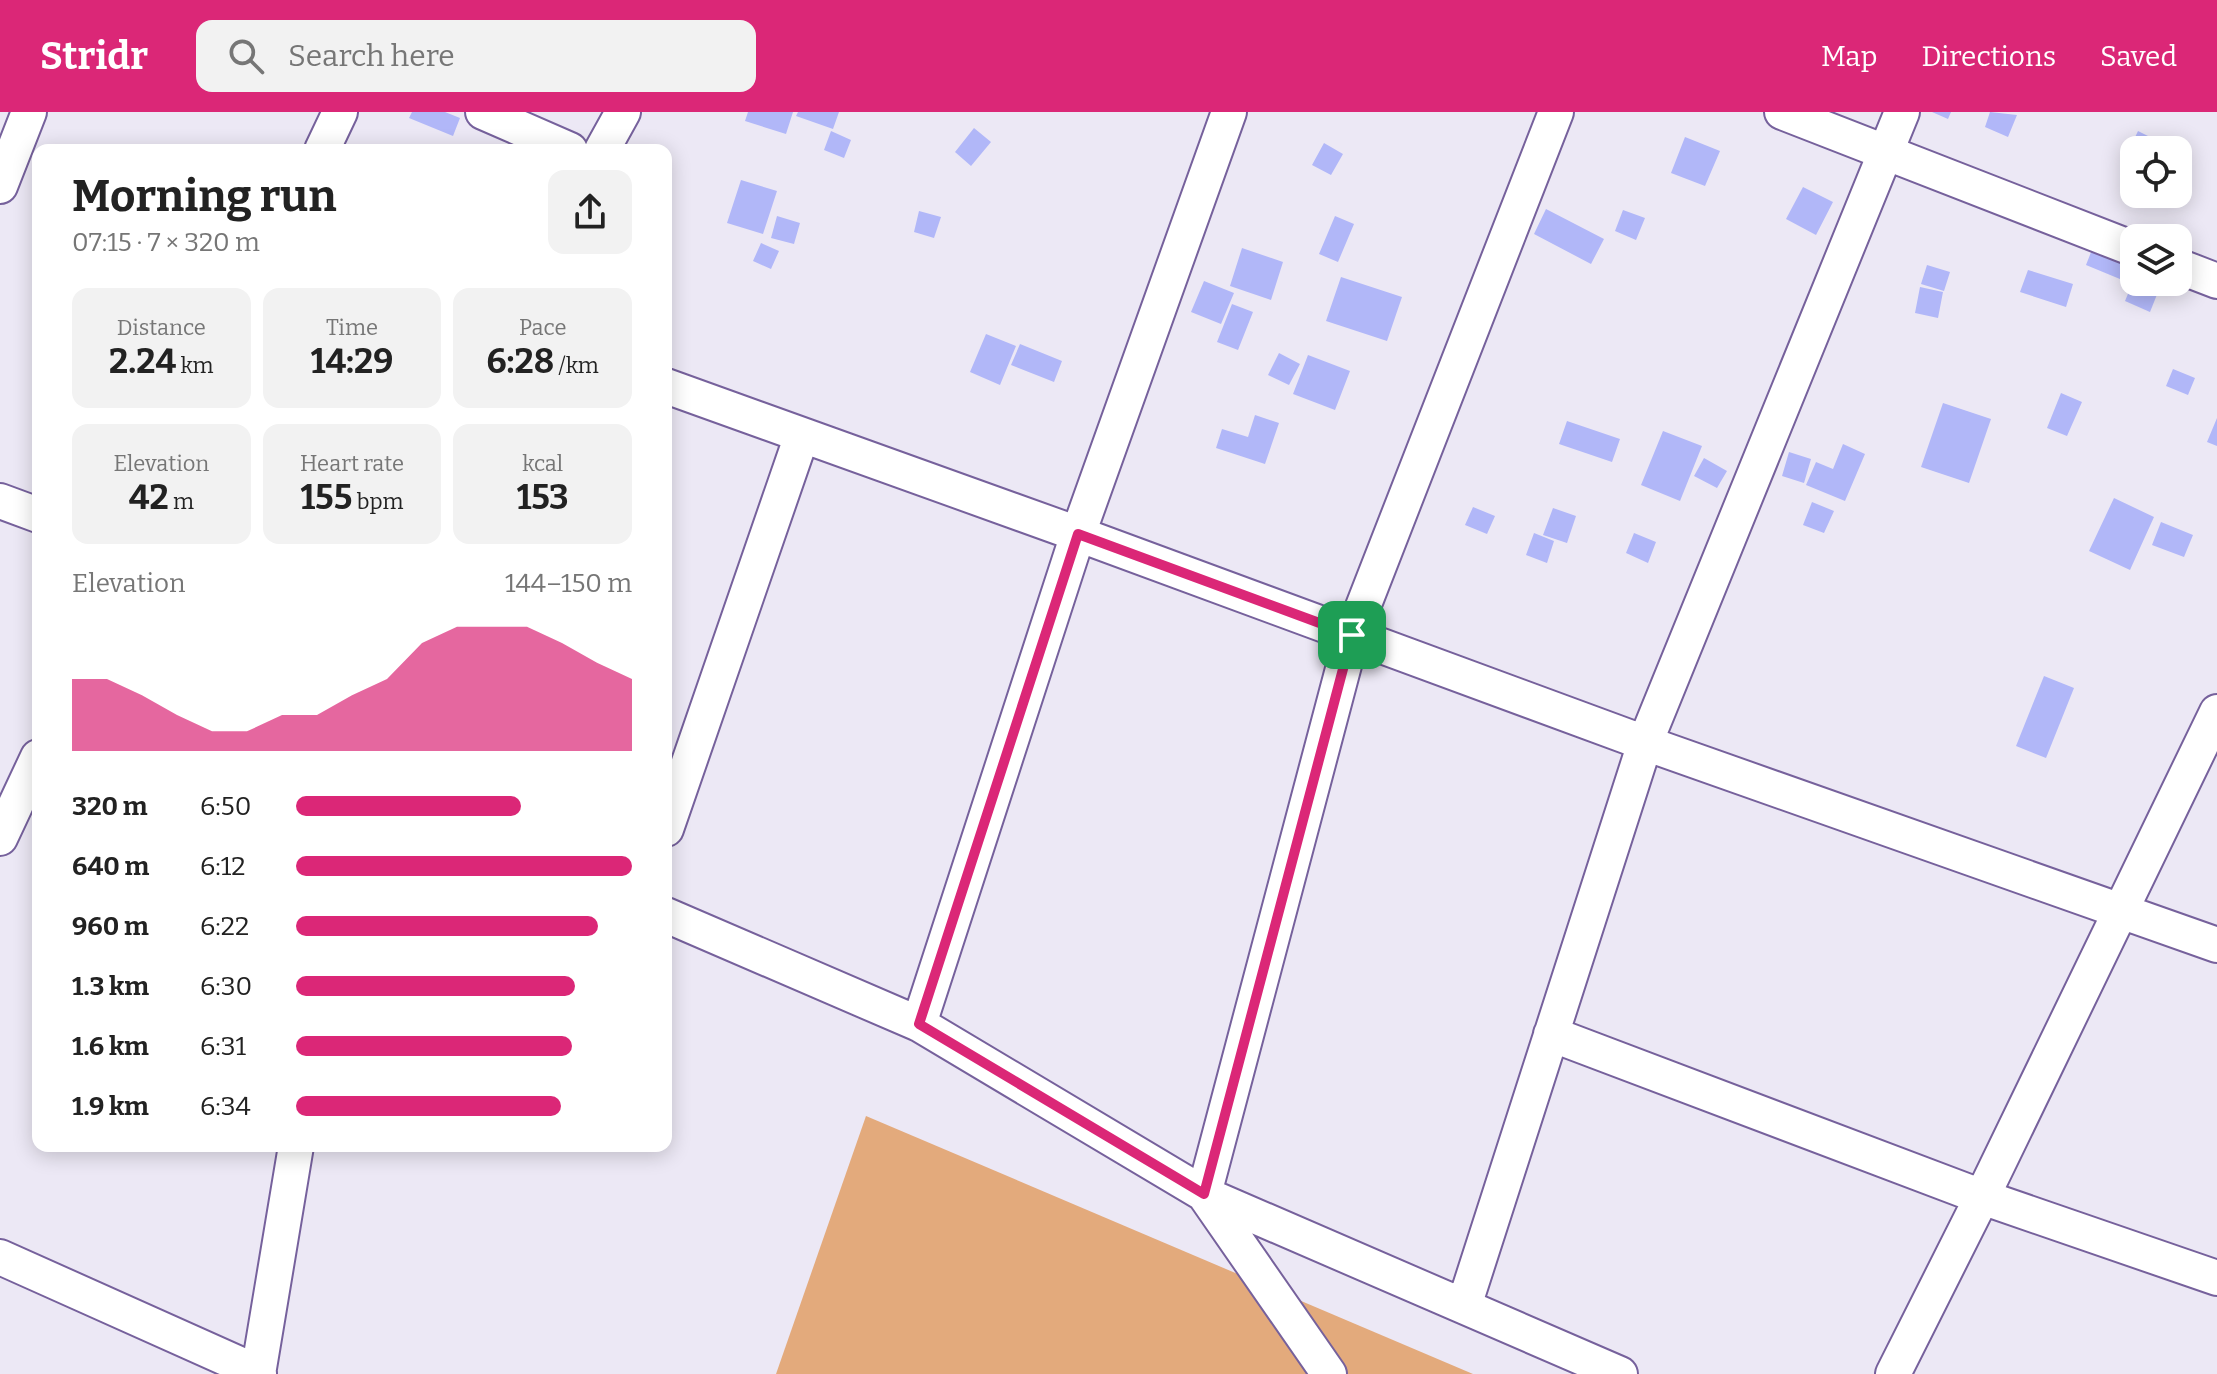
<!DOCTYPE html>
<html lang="en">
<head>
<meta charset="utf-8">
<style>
  body { margin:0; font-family:Bitter,serif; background:#f2f2f2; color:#222; height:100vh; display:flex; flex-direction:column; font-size:30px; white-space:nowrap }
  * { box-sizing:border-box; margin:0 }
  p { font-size:26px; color:#767676 }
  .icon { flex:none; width:44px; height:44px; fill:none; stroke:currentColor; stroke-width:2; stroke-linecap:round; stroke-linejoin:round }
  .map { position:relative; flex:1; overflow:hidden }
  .drawer { position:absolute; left:32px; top:32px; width:640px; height:1008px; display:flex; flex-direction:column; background:#fff; border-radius:16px; box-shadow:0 4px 20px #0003 }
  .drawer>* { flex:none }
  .buttons { position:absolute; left:2120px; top:24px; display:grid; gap:16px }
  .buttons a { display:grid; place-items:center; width:72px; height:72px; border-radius:16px; background:#fff; box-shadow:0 4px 20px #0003; font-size:40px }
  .pin { position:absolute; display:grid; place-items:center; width:68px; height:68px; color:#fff; margin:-34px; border-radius:16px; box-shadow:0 4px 12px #0006 }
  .round { display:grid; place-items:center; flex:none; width:84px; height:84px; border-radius:16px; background:#f2f2f2 }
  .head { display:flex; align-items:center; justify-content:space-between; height:136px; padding:0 40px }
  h1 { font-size:44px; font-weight:700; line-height:60px }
  .metrics { display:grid; grid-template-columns:repeat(3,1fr); gap:12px; height:136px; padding:8px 40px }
  .metrics div { display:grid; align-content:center; border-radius:16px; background:#f2f2f2; text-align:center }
  .metrics b { font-size:34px; font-weight:700 }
  .metrics small { font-size:22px; font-weight:400 }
  .metrics p { font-size:22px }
  .chart { height:224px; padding:16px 40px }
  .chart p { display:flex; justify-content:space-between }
  .chart svg { width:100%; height:144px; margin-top:8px; fill:#db2777; opacity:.7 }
  ul { padding:0 40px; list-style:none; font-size:26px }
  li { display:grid; grid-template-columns:128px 96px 1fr; align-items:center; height:60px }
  li i { height:20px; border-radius:10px; background:#db2777 }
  header { display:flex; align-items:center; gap:48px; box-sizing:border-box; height:112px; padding:0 40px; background:#db2777; color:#fff }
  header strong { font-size:38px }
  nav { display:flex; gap:44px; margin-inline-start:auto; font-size:28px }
  .search { width:560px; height:72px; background:#f2f2f2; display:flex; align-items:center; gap:20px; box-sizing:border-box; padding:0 28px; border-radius:16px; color:#767676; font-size:30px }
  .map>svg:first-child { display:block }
</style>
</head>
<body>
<header>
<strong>Stridr</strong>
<div class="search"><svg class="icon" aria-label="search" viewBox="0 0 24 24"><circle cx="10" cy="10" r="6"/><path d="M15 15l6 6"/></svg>Search here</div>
<nav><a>Map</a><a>Directions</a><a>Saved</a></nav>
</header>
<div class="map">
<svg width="2217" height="1262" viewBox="0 0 2217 1262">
  <rect width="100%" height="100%" fill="#ece8f5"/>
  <path fill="#e3aa7c" d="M866,1004L1473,1262H776Z"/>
  <path fill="#b1b7f8" d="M412,0H445L460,6L453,24L409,6Z
    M748,0H793L786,22L745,9Z
    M798,0H839L833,17L796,4Z
    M1932,0H1951L1948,7Z
    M1990,0L2017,3L2008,25L1985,15Z
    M974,16L991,30L971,54L955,40Z
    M831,19L851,28L844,46L824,38Z
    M2138,19L2156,28L2151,38H2134V42L2128,40Z
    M1685,25L1720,39L1705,74L1671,61Z
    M1324,31L1343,42L1331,63L1312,53Z
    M741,68L777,79L763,122L727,111Z
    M1803,75L1833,90L1816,123L1786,107Z
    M1546,97L1604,127L1591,152L1534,122Z
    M1623,98L1645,106L1636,128L1615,119Z
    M919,99L941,105L934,126L914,120Z
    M777,104L800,111L794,132L771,126Z
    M1335,104L1354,112L1338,150L1319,142Z
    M2095,130L2134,146V170H2162L2150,200L2125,189L2132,172L2086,153Z
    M761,131L779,139L771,157L753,149Z
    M1242,136L1283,150L1271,188L1230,174Z
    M1927,153L1950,160L1944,179L1921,172Z
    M2028,158L2073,172L2066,195L2020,180Z
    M1341,165L1402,185L1387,229L1326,209Z
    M1204,169L1234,181L1221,212L1191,200Z
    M1920,175L1943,180L1938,206L1915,201Z
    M1232,192L1253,200L1238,238L1217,230Z
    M986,222L1016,234L1000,273L970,260Z
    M1020,232L1062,249L1054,270L1011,253Z
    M1279,241L1300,252L1289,273L1268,263Z
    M1308,243L1350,259L1335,298L1293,282Z
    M2173,257L2195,266L2188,283L2166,274Z
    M2061,281L2082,290L2067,324L2047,316Z
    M1943,291L1991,307L1969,371L1921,355Z
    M1255,303L1279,311L1265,352L1216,336L1222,317L1248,325Z
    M2217,306V334L2207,330Z
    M1567,309L1620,327L1612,350L1559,332Z
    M1663,319L1702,334L1680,389L1641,373Z
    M1843,332L1865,342L1845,389L1806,373L1816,350L1833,357Z
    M1789,340L1811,347L1804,371L1782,364Z
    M1704,346L1727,359L1717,376L1694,364Z
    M2114,386L2154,405L2130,458L2089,439Z
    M1812,390L1834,399L1824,421L1803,413Z
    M1473,395L1495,404L1487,422L1465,413Z
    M1553,396L1576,404L1567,431L1543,423Z
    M2161,410L2193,423L2184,445L2152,433Z
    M1534,421L1554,429L1547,451L1526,443Z
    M1634,421L1656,430L1648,451L1626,441Z
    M2044,564L2074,576L2046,646L2016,634Z"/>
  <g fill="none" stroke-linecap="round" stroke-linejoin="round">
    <defs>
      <path id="minor" d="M483,0L570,38
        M1782,0L2134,137
        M322,38L340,0
        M602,38L623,0
        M0,74L29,0
        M2178,154L2217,169
        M666,274L1078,422L1645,631L2217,833
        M0,389L38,403
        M666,717L802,323
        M0,726L38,645
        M666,803L919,912L1204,1082L1620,1262
        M919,912L1078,422L1229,0
        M1551,922L1982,1085L2217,1166
        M0,1145L259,1261
        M1464,1194L1645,631L1902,0
        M258,1262L296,1034
        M1329,1262L1204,1082L1352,523L1556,0
        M1893,1262L1982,1085L2217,600"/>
    </defs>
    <use href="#minor" stroke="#76619c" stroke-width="38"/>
    <use href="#minor" stroke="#fff" stroke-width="34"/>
  </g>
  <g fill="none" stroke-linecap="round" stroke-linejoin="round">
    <defs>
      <path id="route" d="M1078,422L1352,523L1204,1082L919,912Z"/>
    </defs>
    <use href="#route" stroke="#fff" stroke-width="16"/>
    <use href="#route" stroke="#db2777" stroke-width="10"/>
  </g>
</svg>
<div class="buttons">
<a><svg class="icon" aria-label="locate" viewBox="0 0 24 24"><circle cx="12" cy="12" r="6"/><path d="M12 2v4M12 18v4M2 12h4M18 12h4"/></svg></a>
<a><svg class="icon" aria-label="layers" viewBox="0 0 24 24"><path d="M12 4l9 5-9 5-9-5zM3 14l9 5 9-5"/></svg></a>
</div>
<div class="pin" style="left:1352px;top:523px;background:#1e9e55"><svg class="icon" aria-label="arrive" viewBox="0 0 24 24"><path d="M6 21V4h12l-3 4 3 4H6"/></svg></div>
<section class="drawer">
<div class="head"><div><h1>Morning run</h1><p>07:15 · 7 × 320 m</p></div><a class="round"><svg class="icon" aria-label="share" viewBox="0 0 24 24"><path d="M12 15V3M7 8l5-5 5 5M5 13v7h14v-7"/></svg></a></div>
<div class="metrics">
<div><p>Distance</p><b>2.24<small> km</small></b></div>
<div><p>Time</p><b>14:29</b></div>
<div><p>Pace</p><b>6:28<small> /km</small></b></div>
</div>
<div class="metrics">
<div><p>Elevation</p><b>42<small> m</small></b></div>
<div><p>Heart rate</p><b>155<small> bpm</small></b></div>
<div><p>kcal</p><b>153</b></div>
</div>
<div class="chart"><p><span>Elevation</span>144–150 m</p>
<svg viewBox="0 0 160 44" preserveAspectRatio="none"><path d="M0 44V22L10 22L20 27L30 33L40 38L50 38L60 33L70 33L80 27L90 22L100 11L110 6L120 6L130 6L140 11L150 17L160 22V44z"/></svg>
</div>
<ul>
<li><b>320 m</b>6:50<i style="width:67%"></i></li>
<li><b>640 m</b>6:12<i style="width:100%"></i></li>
<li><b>960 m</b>6:22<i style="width:90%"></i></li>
<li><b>1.3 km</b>6:30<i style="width:83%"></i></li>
<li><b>1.6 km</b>6:31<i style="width:82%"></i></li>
<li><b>1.9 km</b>6:34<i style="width:79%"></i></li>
</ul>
</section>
</div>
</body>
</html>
